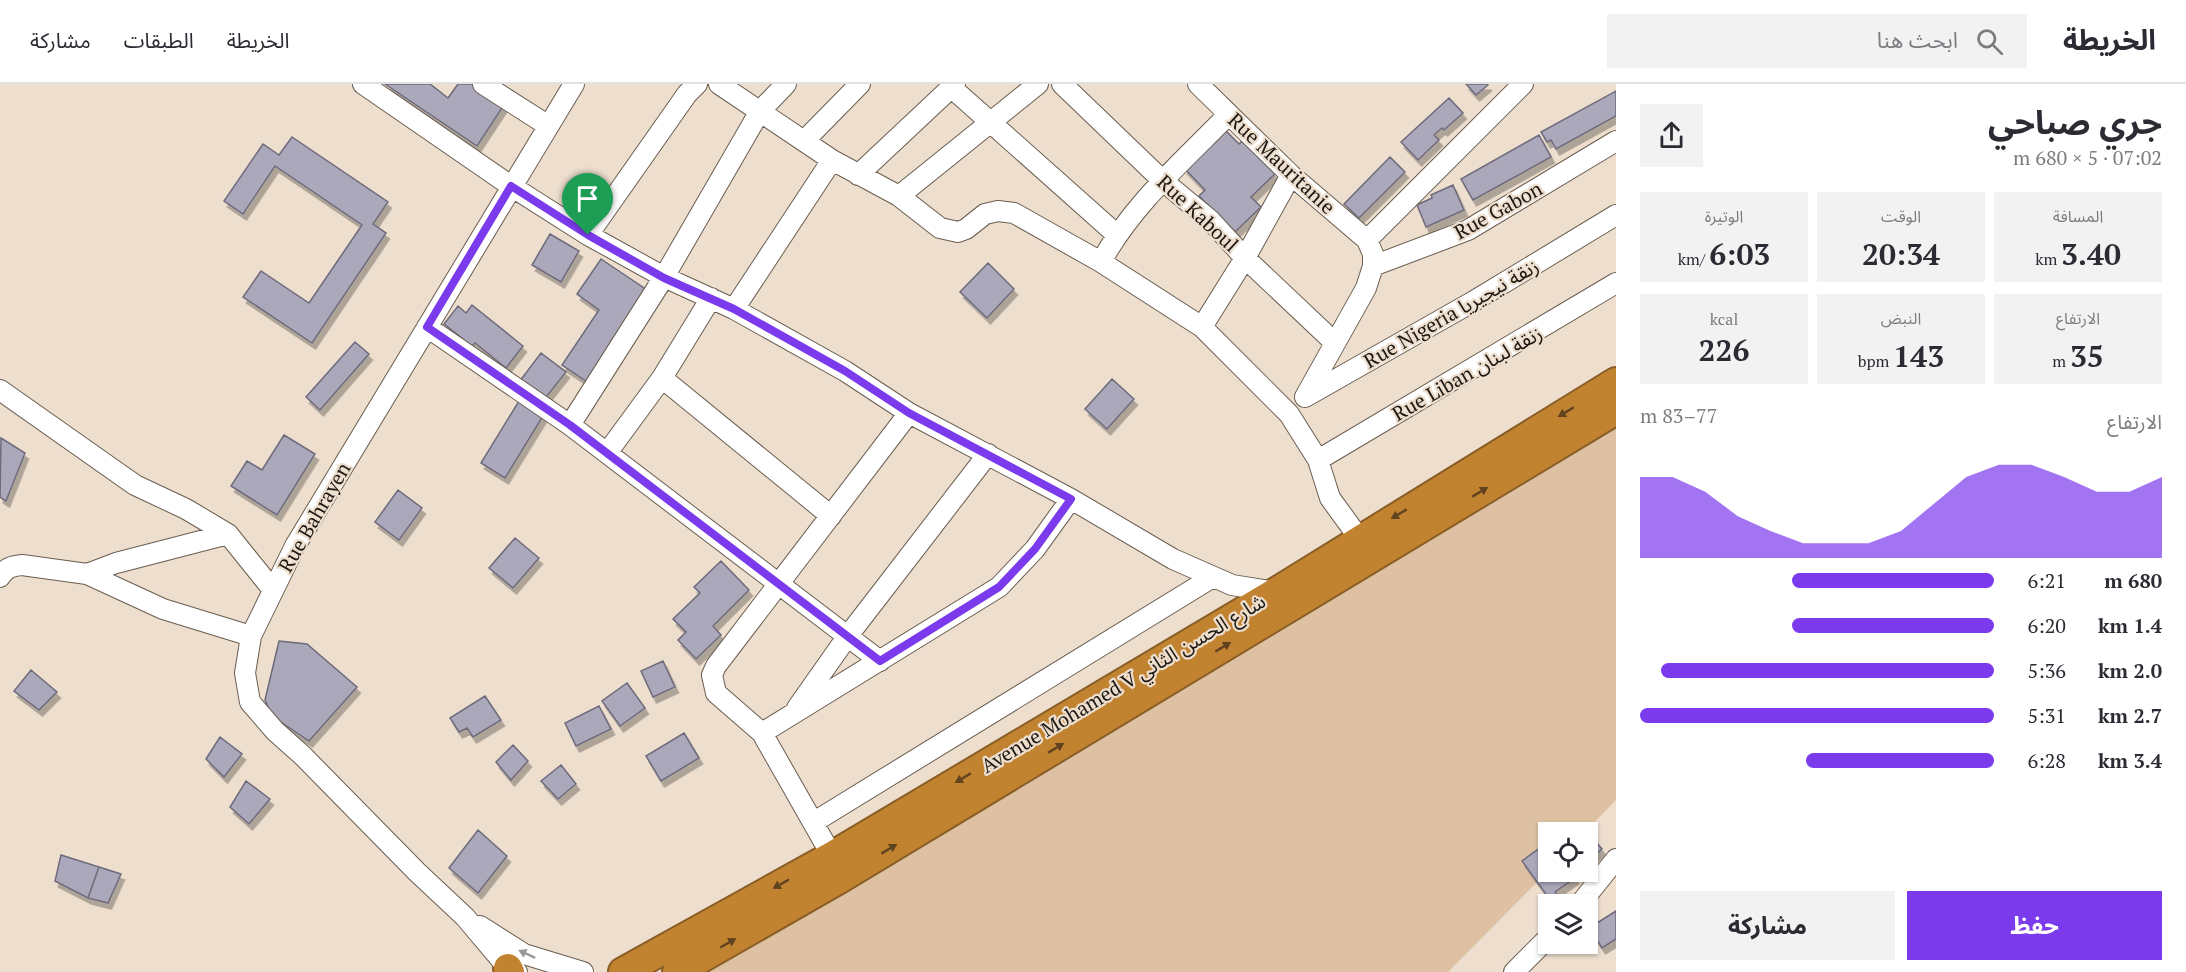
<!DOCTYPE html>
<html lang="ar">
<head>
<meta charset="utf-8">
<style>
  body { margin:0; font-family:"PT Serif","Noto Sans Arabic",serif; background:#f2f2f3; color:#2b2b33; direction:rtl; height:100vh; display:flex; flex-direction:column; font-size:22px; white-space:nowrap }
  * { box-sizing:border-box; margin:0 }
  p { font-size:20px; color:#7c7c81 }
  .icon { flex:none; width:33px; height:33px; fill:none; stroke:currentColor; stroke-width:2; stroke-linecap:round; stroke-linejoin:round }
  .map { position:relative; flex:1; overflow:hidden; direction:ltr }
  .details { display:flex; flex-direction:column; background:#fff; width:570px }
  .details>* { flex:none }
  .controls { position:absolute; left:1538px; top:738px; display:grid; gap:12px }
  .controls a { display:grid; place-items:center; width:60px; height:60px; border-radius:0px; background:#fff; box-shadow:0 2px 4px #0004; font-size:30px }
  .pin { position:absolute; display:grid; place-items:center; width:51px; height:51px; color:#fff; margin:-62px -26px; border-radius:50% 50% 50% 0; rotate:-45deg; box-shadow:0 0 6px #0007 }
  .pin .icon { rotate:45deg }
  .round { display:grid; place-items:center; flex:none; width:63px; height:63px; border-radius:0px; background:#f2f2f3 }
  .summary { display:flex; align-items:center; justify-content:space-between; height:102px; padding:0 24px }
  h1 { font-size:33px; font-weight:700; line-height:45px }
  .metrics { display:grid; grid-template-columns:repeat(3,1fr); gap:9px; height:102px; padding:6px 24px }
  .metrics div { display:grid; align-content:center; border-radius:0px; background:#f2f2f3; text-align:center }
  .metrics b { font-size:30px; font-weight:700 }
  .metrics small { font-size:16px; font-weight:400 }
  .metrics p { font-size:16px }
  .chart { height:168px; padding:12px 24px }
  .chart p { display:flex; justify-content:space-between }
  .chart svg { width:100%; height:108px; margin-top:6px; fill:#7c3aed; opacity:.7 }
  .button { display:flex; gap:12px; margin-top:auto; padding:12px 24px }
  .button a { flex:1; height:69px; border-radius:0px; background:#7c3aed; color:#fff; font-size:24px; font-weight:700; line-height:69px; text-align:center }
  .button a+a { background:#f2f2f3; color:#2b2b33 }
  ul { padding:0 24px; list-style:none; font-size:20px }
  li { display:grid; grid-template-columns:96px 72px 1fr; align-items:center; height:45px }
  li i { height:15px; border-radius:8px; background:#7c3aed }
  header { display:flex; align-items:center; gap:36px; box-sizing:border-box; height:84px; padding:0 30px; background:#fff; border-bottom:2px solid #e1e1e2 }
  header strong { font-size:28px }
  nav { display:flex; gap:33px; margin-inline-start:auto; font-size:21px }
  .search { width:420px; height:54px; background:#f2f2f3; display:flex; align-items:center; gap:15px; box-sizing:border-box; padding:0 21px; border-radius:0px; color:#7c7c81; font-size:22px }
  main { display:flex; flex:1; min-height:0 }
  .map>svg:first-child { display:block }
</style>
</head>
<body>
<header>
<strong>الخريطة</strong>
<div class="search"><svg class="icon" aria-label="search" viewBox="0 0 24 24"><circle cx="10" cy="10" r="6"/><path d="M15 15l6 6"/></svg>ابحث هنا</div>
<nav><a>الخريطة</a><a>الطبقات</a><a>مشاركة</a></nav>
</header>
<main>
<section class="details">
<div class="summary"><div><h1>جري صباحي</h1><p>07:02 · 5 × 680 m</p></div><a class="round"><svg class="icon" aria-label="share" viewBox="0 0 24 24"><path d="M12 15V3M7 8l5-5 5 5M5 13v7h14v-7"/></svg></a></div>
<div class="metrics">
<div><p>المسافة</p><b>3.40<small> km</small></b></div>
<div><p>الوقت</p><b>20:34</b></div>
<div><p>الوتيرة</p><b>6:03<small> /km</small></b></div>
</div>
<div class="metrics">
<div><p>الارتفاع</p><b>35<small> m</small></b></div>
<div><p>النبض</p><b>143<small> bpm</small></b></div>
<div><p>kcal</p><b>226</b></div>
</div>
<div class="chart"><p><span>الارتفاع</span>77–83 m</p>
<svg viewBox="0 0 160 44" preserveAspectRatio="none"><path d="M0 44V11L10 11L20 17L30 27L40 33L50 38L60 38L70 38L80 33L90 22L100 11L110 6L120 6L130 11L140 17L150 17L160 11V44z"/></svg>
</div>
<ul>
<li><b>680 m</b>6:21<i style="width:57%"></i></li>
<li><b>1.4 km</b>6:20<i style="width:57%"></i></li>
<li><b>2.0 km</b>5:36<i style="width:94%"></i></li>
<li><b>2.7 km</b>5:31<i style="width:100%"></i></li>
<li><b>3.4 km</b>6:28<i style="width:53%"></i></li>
</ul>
<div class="button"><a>حفظ</a><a>مشاركة</a></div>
</section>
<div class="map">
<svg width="1616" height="888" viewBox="0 0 1616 888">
  <defs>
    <filter id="shadow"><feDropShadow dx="3.5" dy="6" stdDeviation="0" flood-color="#0004"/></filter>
  </defs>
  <rect width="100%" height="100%" fill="#eddece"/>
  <path fill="#ddc1a2" d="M1616,344V716L1585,748H1548V787L1448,888H709L920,765L1230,574Z"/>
  <path fill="#aba8bb" stroke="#6d6a7b" stroke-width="1.5" filter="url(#shadow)" d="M385,0H430L448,14L458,0H478L504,21L477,62Z
    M1466,0H1487L1488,1L1476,11Z
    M1616,7V32L1556,65L1551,56L1547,58L1541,48Z
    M1449,14L1463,29L1444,46L1442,44L1434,51L1439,56L1418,76L1401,58Z
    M1224,45L1239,60L1242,57L1275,90L1251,113L1261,123L1235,148L1199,112L1205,106L1184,84Z
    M1539,51L1551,73L1473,116L1461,95Z
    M292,53L388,118L373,140L386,149L312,259L243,213L261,187L309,219L362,141L275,82L243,130L224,117L263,60L279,71Z
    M1390,73L1405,88L1359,134L1344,120Z
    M1453,101L1464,126L1426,143L1417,121L1432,114L1431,111Z
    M550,150L579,167L561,198L532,181Z
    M601,175L647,206L586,297L562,281L599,226L577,210Z
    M988,179L1014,205L987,234L960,208Z
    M472,221L523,262L506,284L475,259L472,262L444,240L458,222L466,229Z
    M355,258L369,270L320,326L306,313Z
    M541,269L566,288L543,317L519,298Z
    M1112,295L1134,315L1107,345L1085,325Z
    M519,317L543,332L505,394L481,379Z
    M284,351L315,370L277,431L231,402L247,377L262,386Z
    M1,354L25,369L6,417L0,413Z
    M398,406L422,424L399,456L375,438Z
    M515,454L539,474L513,504L489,484Z
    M721,477L749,506L713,542L721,551L696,575L678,556L686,548L673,535L700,509L694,503Z
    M279,557L307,560L357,603L309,657L272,632L265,616Z
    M663,577L675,603L653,613L641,587Z
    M31,586L57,608L39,626L14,607Z
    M627,599L645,624L620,642L602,617Z
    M485,612L501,636L473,653L467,644L459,648L450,634Z
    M599,622L611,645L576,662L565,639Z
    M684,649L699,674L661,697L646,672Z
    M220,653L242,670L224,693L206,675Z
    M513,661L528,677L511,696L496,678Z
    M561,681L576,700L558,715L541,697Z
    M246,697L270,715L249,740L230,723Z
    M478,746L507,772L478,809L449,784Z
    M1587,747L1602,765L1589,777L1587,748H1585Z
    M1548,758V788H1575L1572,790L1575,794L1555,808L1562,817L1557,820H1553L1522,777Z
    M61,771L99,783L88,814L55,797Z
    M99,783L121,790L108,819L88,814Z
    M1616,827V855L1602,864L1589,844Z"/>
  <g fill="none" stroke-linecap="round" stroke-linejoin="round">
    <defs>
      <path id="minor" d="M363,0L511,102L588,151L664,193L734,225L845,287L909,329L1071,415L1173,475L1232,501L1276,508
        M483,0L547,41
        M719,0L832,76L899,112L940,144L958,148L966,145L985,130L998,127L1014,129L1101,178L1202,243L1289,330L1318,376L1330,414L1359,454
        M1062,0L1163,97L1210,136L1245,174L1334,258
        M1198,0L1291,91L1367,156L1373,170V182L1366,204L1305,313
        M952,4L1116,150
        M805,56L860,0
        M858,91L955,0
        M899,112L1038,0
        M588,151L687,10L697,0
        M1367,156L1523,0
        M1101,178C1132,121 1183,77 1228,31
        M1373,182L1468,146L1616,57
        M734,225L832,76
        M427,243L570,341L880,577
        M1202,243L1245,174L1291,91
        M662,294L831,432
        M0,306L135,401L186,425L228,450L273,506
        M1305,313L1474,217L1616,131
        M570,341L664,193L760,27L786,0
        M607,369L662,294L711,214
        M1318,376L1616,199
        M87,490L163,525L251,552
        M0,493C5,484 12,482 22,481L87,490L116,479L228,450
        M797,624L847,553L988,370
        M762,649L999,503L1035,465L1071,415
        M814,738L1213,493
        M832,772L762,649L716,609L712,591L716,582L909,329
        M1580,820L1616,775
        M480,842L524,870L583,888
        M517,888L508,884L465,833L417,788L303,672L275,647L250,618L245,589L251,552L295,462L574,0
        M1514,888L1548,854"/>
      <path id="highway" d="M508,884L510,888
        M623,888L832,772L1276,508L1616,298
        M677,888L839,795L1616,326"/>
    </defs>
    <use href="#minor" stroke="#6a5d50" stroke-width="22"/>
    <use href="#highway" stroke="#895e26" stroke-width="32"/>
    <use href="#minor" stroke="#fff" stroke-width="20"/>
    <use href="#highway" stroke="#c28331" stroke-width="28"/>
  </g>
  <defs><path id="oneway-solid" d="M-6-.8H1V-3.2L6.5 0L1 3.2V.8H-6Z" transform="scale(1.5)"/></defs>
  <g fill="#60431f">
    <use href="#oneway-solid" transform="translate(1566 328) rotate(149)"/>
    <use href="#oneway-solid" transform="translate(1480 408) rotate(-31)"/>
    <use href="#oneway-solid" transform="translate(1399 430) rotate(149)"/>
    <use href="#oneway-solid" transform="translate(1223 563) rotate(-31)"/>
    <use href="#oneway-solid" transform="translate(1056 664) rotate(-31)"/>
    <use href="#oneway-solid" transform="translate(963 694) rotate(149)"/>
    <use href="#oneway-solid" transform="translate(889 765) rotate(-31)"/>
    <use href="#oneway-solid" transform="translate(781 800) rotate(151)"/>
    <use href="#oneway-solid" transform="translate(728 859) rotate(-30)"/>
  </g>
  <use fill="#9a9895" href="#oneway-solid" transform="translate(527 870) rotate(-155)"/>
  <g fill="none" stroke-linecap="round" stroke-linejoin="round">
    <defs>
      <path id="route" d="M511,102L588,151L664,194L734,225L845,287L909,329L1071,415L1035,465L999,503L880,577L570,341L427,243Z"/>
    </defs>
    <use href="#route" stroke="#fff" stroke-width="12"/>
    <use href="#route" stroke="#7c3aed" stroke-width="8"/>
  </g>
  <g text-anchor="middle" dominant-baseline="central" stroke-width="4.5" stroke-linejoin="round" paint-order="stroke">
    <g font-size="20" fill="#1e1913" stroke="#eddece">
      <text transform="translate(1282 79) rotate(43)">Rue Mauritanie</text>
      <text transform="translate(1498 126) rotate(-29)">Rue Gabon</text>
      <text transform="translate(1198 129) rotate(43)">Rue Kaboul</text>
      <text transform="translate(1451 229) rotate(-30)">Rue Nigeria زنقة نيجيريا</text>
      <text transform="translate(1467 289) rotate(-30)">Rue Liban زنقة لبنان</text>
      <text transform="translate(314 433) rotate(-60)">Rue Bahrayen</text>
      <text transform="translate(1123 599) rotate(-31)">Avenue Mohamed V شارع الحسن الثاني</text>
    </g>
  </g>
</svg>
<div class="controls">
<a><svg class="icon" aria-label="locate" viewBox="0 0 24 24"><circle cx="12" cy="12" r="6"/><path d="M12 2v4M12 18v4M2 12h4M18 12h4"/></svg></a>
<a><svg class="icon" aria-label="layers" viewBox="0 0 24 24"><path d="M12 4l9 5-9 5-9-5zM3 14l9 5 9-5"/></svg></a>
</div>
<div class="pin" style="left:588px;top:151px;background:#1e9e55"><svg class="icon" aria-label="arrive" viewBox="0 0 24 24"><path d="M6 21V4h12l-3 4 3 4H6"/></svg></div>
</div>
</main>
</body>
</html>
